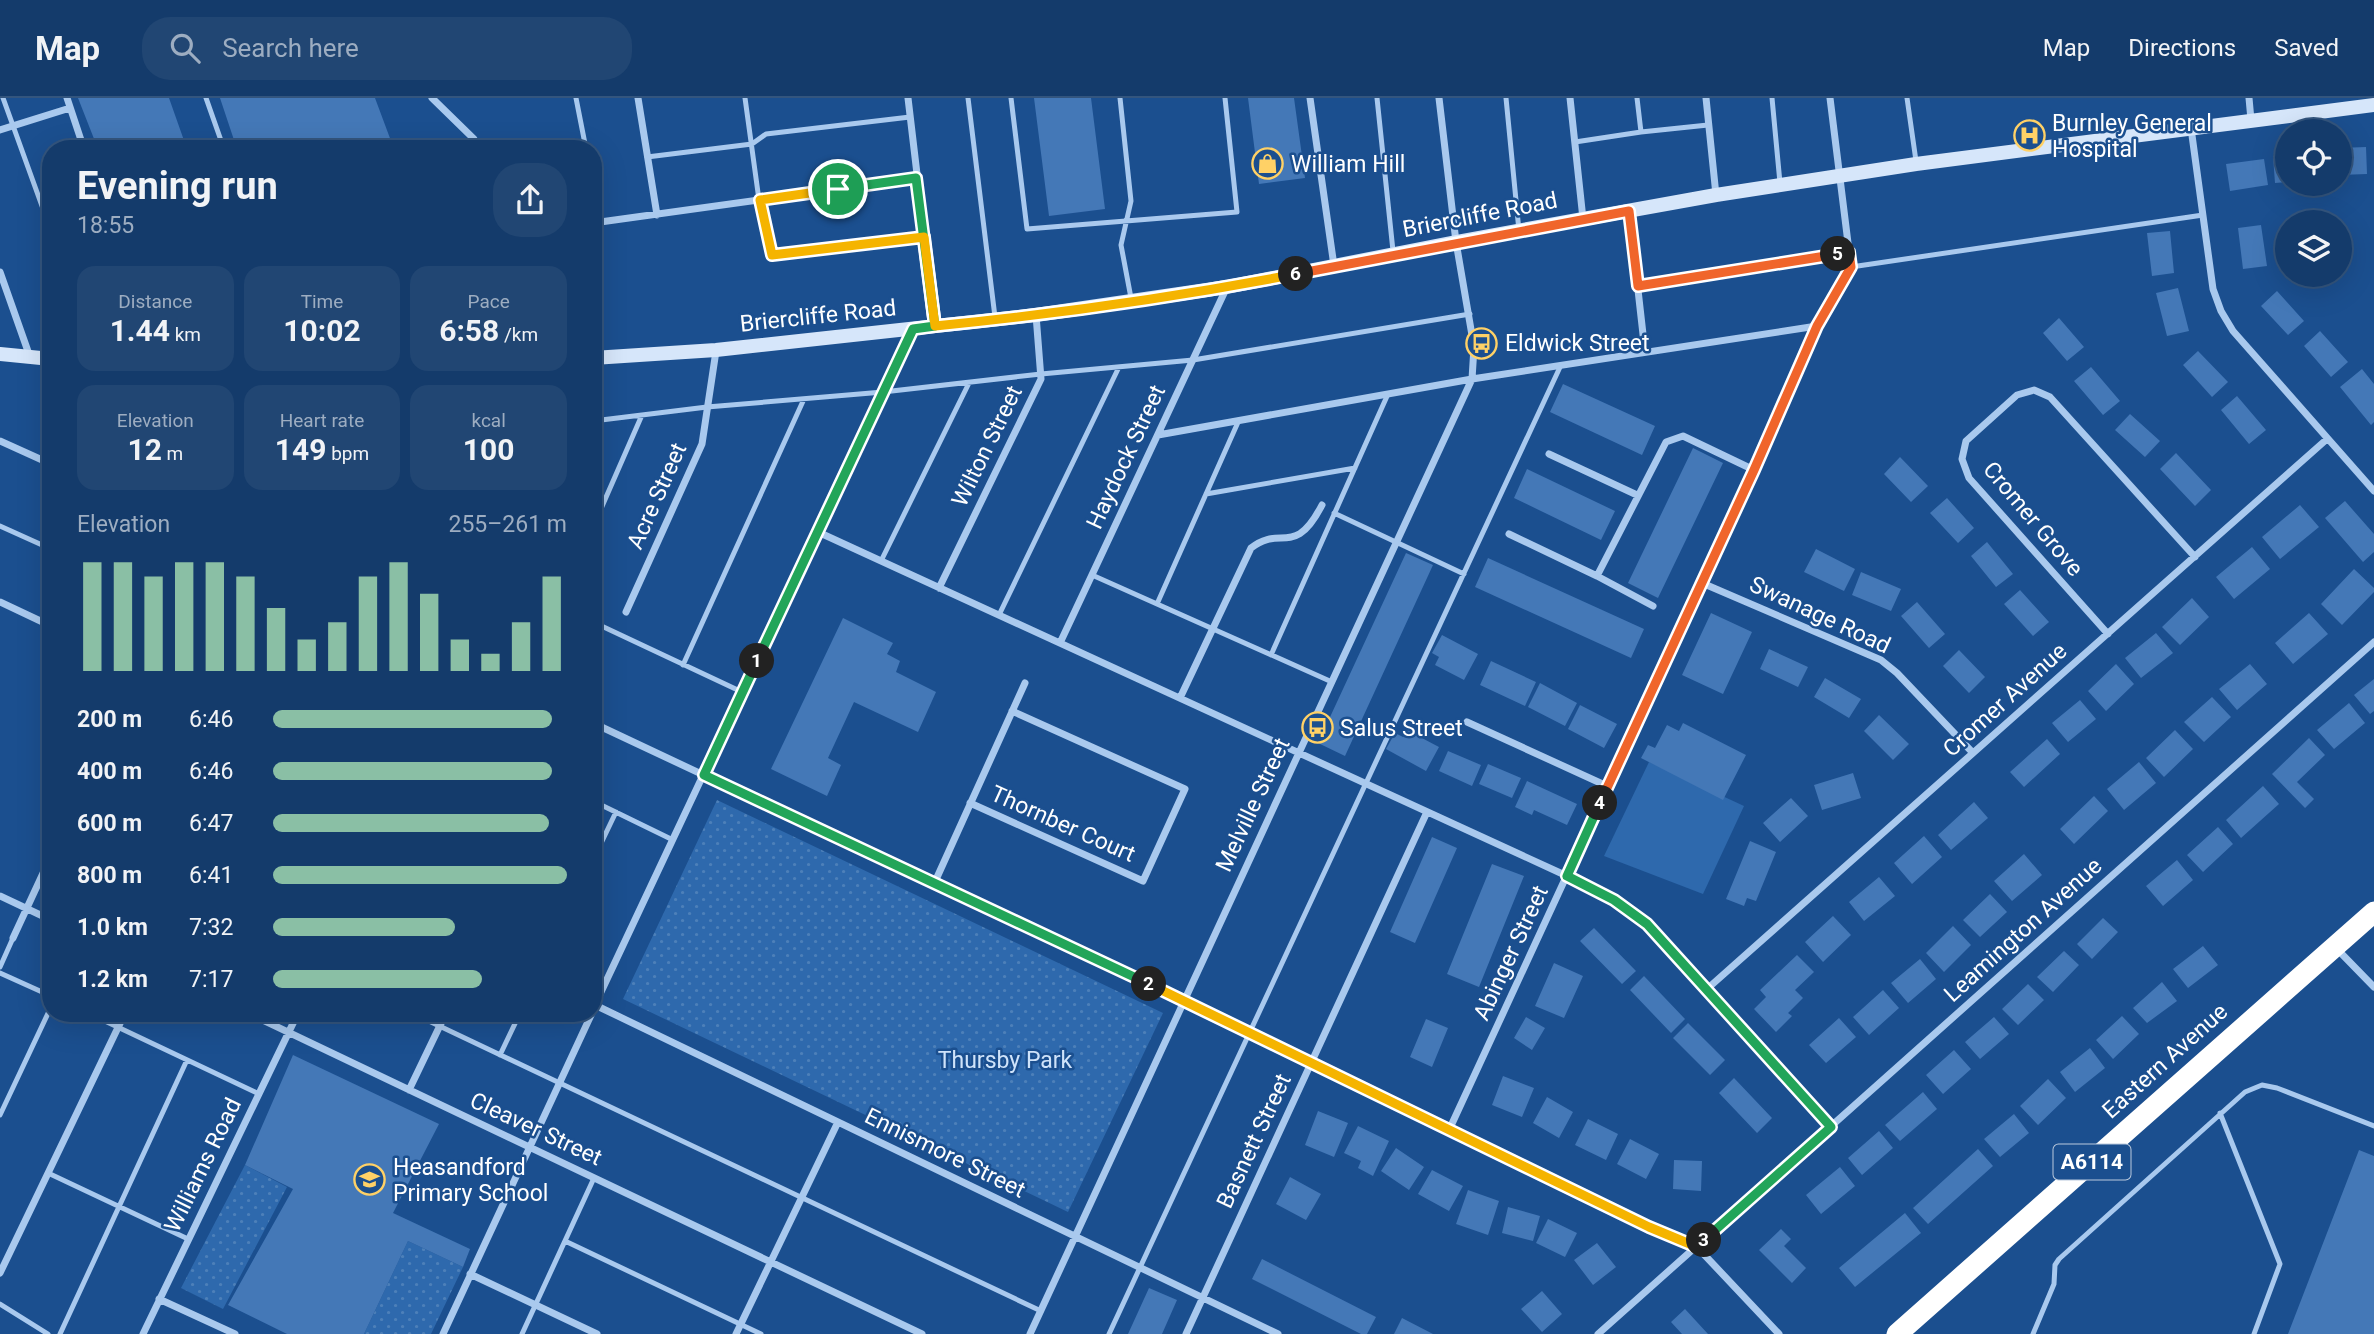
<!DOCTYPE html>
<html lang="en">
<head>
<meta charset="utf-8">
<style>
  body { margin:0; font-family:Roboto,sans-serif; background:#214673; color:#f1f3f6; height:100vh; display:flex; flex-direction:column; font-size:26px; white-space:nowrap }
  * { box-sizing:border-box; margin:0 }
  p { font-size:23px; color:#9dadc1 }
  .icon { flex:none; width:38px; height:38px; fill:none; stroke:currentColor; stroke-width:2; stroke-linecap:round; stroke-linejoin:round }
  .map { position:relative; flex:1; overflow:hidden }
  .panel { position:absolute; left:42px; top:42px; width:560px; height:882px; display:flex; flex-direction:column; background:#143b6b; border-radius:28px; box-shadow:0 7px 28px #0002,0 0 0 2px #33557e }
  .panel>* { flex:none }
  .controls { position:absolute; left:2275px; top:21px; display:grid; gap:14px }
  .controls a { display:grid; place-items:center; width:77px; height:77px; border-radius:50%; background:#143b6b; box-shadow:0 7px 28px #0002,0 0 0 2px #33557e; font-size:35px }
  .pin { position:absolute; display:grid; place-items:center; width:60px; height:60px; color:#fff; margin:-30px; border:4px solid #fff; border-radius:50%; box-shadow:0 2px 7px #0007 }
  .km { position:absolute; width:35px; height:35px; margin:-18px; border-radius:50%; background:#222; color:#fff; font-size:19px; line-height:35px; text-align:center }
  .round { display:grid; place-items:center; flex:none; width:74px; height:74px; border-radius:28px; background:#214673 }
  .overview { display:flex; align-items:center; justify-content:space-between; height:119px; padding:0 35px }
  h1 { font-size:38px; font-weight:700; line-height:52px }
  .stats { display:grid; grid-template-columns:repeat(3,1fr); gap:10px; height:119px; padding:7px 35px }
  .stats div { display:grid; align-content:center; border-radius:18px; background:#214673; text-align:center }
  .stats b { font-size:30px; font-weight:700 }
  .stats small { font-size:19px; font-weight:400 }
  .stats p { font-size:19px }
  .chart { height:196px; padding:14px 35px }
  .chart p { display:flex; justify-content:space-between }
  .chart svg { width:100%; height:126px; margin-top:7px; stroke:#8abfa5; stroke-width:6 }
  ul { padding:0 35px; list-style:none; font-size:23px }
  li { display:grid; grid-template-columns:112px 84px 1fr; align-items:center; height:52px }
  li i { height:18px; border-radius:9px; background:#8abfa5 }
  header { display:flex; align-items:center; gap:42px; box-sizing:border-box; height:98px; padding:0 35px; background:#143b6b; border-bottom:2px solid #33557e }
  header strong { font-size:33px }
  nav { display:flex; gap:38px; margin-inline-start:auto; font-size:24px }
  .search { width:490px; height:63px; background:#214673; display:flex; align-items:center; gap:18px; box-sizing:border-box; padding:0 24px; border-radius:28px; color:#9dadc1; font-size:26px }
  .map>svg:first-child { display:block }
</style>
</head>
<body>
<header>
<strong>Map</strong>
<div class="search"><svg class="icon" aria-label="search" viewBox="0 0 24 24"><circle cx="10" cy="10" r="6"/><path d="M15 15l6 6"/></svg>Search here</div>
<nav><a>Map</a><a>Directions</a><a>Saved</a></nav>
</header>
<div class="map">
<svg width="2374" height="1236" viewBox="0 0 2374 1236">
  <defs>
    <pattern id="grass-dots" width="8" height="8" patternUnits="userSpaceOnUse" patternTransform="scale(1.75)"><rect width="8" height="8" fill="#2e69ad"/><path d="M2 2h.1M6 6h.1" fill="none" stroke="#4d80b9" stroke-width="1.8" stroke-linecap="round"/></pattern>
  </defs>
  <rect width="100%" height="100%" fill="#1b4f8f"/>
  <path fill="url(#grass-dots)" d="M717,702L1163,915L1068,1114L623,901Z
    M245,1067L287,1089L223,1211L181,1190Z
    M408,1143L463,1169L431,1236H364Z"/>
  <path fill="#2e69ad" d="M1649,664L1744,708L1703,796L1604,758Z"/>
  <path fill="#4478b7" d="M78,0H169L187,51H98Z
    M220,0H375L394,51H237Z
    M1034,0H1091L1105,111L1049,118Z
    M1248,0H1294L1305,80L1259,86Z
    M2366,49L2367,76L2340,77V50Z
    M2287,57V84L2275,85L2273,58Z
    M2264,61L2268,87L2230,93L2226,66Z
    M2314,121H2336L2337,124H2314Z
    M2261,127L2267,168L2243,171L2238,130Z
    M2170,133L2174,175L2152,178L2147,135Z
    M2178,190L2189,233L2167,238L2156,195Z
    M2277,193L2304,223L2288,237L2261,208Z
    M2059,220L2084,249L2067,263L2043,235Z
    M2320,233L2348,264L2331,279L2304,248Z
    M2198,253L2228,284L2212,299L2183,267Z
    M2091,269L2120,303L2103,317L2074,283Z
    M2362,271L2374,286V324L2371,327L2340,289Z
    M1563,286L1655,328L1642,357L1550,314Z
    M2237,298L2266,332L2249,346L2221,312Z
    M2130,316L2160,343L2145,359L2115,332Z
    M1693,350L1723,365L1658,500L1628,485Z
    M2176,355L2211,392L2195,408L2160,371Z
    M1900,359L1928,388L1911,404L1884,376Z
    M1527,371L1615,413L1601,442L1514,400Z
    M1947,400L1974,430L1958,445L1930,415Z
    M2345,403L2374,436V454L2363,464L2325,420Z
    M2300,407L2319,429L2280,461L2262,439Z
    M1987,444L2013,476L1996,489L1971,458Z
    M2252,449L2270,471L2234,501L2216,479Z
    M1816,451L1855,471L1844,493L1804,474Z
    M1406,455L1433,467L1345,658L1318,645Z
    M1488,460L1644,531L1631,560L1475,489Z
    M2354,471L2374,490V494L2342,527L2321,506Z
    M1861,474L1901,491L1891,513L1852,497Z
    M2020,492L2049,524L2033,538L2004,506Z
    M2192,500L2209,519L2180,547L2162,529Z
    M1917,504L1945,536L1929,550L1901,518Z
    M1711,515L1752,534L1723,596L1682,577Z
    M2309,515L2328,536L2293,566L2275,545Z
    M843,520L893,545L887,556L900,563L896,574L936,594L918,634L854,604L828,660L841,667L827,698L771,671Z
    M2156,535L2173,555L2141,580L2125,560Z
    M1442,537L1478,556L1464,582L1435,567L1439,559L1432,555Z
    M1769,551L1808,569L1798,589L1760,571Z
    M1959,552L1985,579L1969,595L1943,568Z
    M1491,563L1536,584L1525,608L1480,587Z
    M2116,566L2134,586L2106,613L2088,593Z
    M2250,566L2267,586L2237,612L2219,591Z
    M1825,580L1861,601L1849,620L1814,599Z
    M2374,581V613L2370,616L2354,597Z
    M1540,585L1577,605L1565,628L1528,609Z
    M2212,599L2231,619L2204,644L2184,624Z
    M2080,602L2096,621L2068,644L2052,625Z
    M2349,605L2365,625L2334,651L2317,632Z
    M1580,607L1617,626L1604,650L1568,631Z
    M1879,617L1909,646L1893,662L1864,633Z
    M1683,625L1746,657L1723,702L1641,660L1648,647L1655,650L1667,627L1679,633Z
    M1409,628L1423,635L1420,639L1439,649L1426,673L1386,651L1395,635L1403,639Z
    M2175,632L2193,651L2164,679L2146,660Z
    M2309,640L2325,657L2297,684L2314,701L2305,710L2272,676Z
    M2047,641L2060,656L2024,689L2010,674Z
    M1448,653L1481,667L1472,688L1439,673Z
    M2139,664L2156,685L2124,712L2107,691Z
    M1488,666L1521,680L1512,700L1479,686Z
    M1853,675L1861,700L1822,712L1814,687Z
    M1527,683L1577,706L1567,727L1534,712L1532,717L1515,709Z
    M2263,688L2279,706L2241,740L2226,722Z
    M2094,698L2108,713L2074,746L2060,731Z
    M1791,700L1808,718L1780,744L1763,725Z
    M1974,704L1988,720L1951,752L1938,737Z
    M2218,729L2233,746L2203,774L2187,757Z
    M1924,738L1942,759L1912,786L1894,765Z
    M1432,739L1457,750L1415,845L1390,834Z
    M1750,743L1776,754L1756,803L1747,800L1744,808L1726,801Z
    M2024,756L2042,777L2012,803L1994,783Z
    M2177,762L2193,782L2163,808L2146,788Z
    M1492,766L1524,778L1479,889L1447,876Z
    M1879,779L1895,798L1864,823L1849,804Z
    M1990,796L2007,814L1980,839L1963,822Z
    M1833,818L1851,837L1823,864L1805,844Z
    M2103,820L2118,834L2092,861L2077,846Z
    M1953,828L1971,847L1944,874L1926,855Z
    M1594,830L1636,873L1622,886L1580,843Z
    M2203,848L2218,867L2188,890L2173,871Z
    M2064,853L2079,867L2053,894L2037,879Z
    M1797,857L1814,874L1795,892L1803,900L1788,915L1792,918L1776,934L1754,911L1766,899L1760,892Z
    M1920,861L1936,881L1908,905L1891,885Z
    M1554,865L1583,878L1564,920L1535,908Z
    M1644,878L1685,921L1671,935L1630,892Z
    M2162,884L2177,903L2147,925L2133,910Z
    M2028,886L2044,902L2018,927L2002,911Z
    M1883,892L1899,910L1869,937L1853,919Z
    M2122,918L2139,936L2113,961L2096,942Z
    M1526,919L1545,930L1532,952L1514,940Z
    M1994,919L2009,936L1980,961L1965,944Z
    M1839,920L1856,939L1826,965L1809,947Z
    M1426,921L1448,930L1432,969L1410,959Z
    M1688,925L1725,962L1710,977L1673,940Z
    M2090,950L2105,970L2075,994L2060,974Z
    M1954,952L1971,971L1943,996L1926,977Z
    M293,957L439,1026L393,1115L470,1151L463,1169L408,1143L364,1236H287L228,1207L293,1091L245,1067Z
    M1503,978L1534,990L1522,1019L1492,1007Z
    M1734,980L1772,1020L1757,1035L1719,995Z
    M2048,981L2066,1000L2038,1027L2020,1008Z
    M1923,994L1937,1011L1900,1043L1885,1027Z
    M1547,999L1573,1014L1559,1040L1533,1025Z
    M1318,1013L1348,1025L1334,1059L1305,1047Z
    M2014,1016L2029,1035L2000,1059L1984,1041Z
    M1588,1021L1618,1036L1606,1062L1575,1047Z
    M1358,1028L1389,1043L1373,1078L1358,1070L1361,1063L1344,1055Z
    M1879,1033L1893,1050L1862,1077L1848,1060Z
    M1630,1041L1659,1056L1646,1081L1617,1066Z
    M1396,1050L1424,1069L1409,1092L1381,1073Z
    M1978,1051L1993,1068L1928,1126L1913,1110Z
    M2359,1052L2374,1058V1236H2288Z
    M1674,1062L1702,1063L1701,1093L1673,1091Z
    M1840,1069L1855,1088L1821,1116L1806,1097Z
    M1432,1072L1463,1088L1449,1113L1418,1096Z
    M1290,1079L1321,1096L1306,1122L1276,1106Z
    M1468,1092L1499,1103L1488,1137L1456,1126Z
    M1508,1109L1540,1118L1533,1143L1502,1135Z
    M1905,1115L1921,1135L1855,1189L1839,1170Z
    M1548,1121L1577,1135L1565,1159L1536,1145Z
    M1781,1131L1791,1141L1784,1148L1806,1170L1792,1185L1759,1152Z
    M1597,1145L1616,1169L1593,1187L1574,1162Z
    M1262,1161L1376,1219L1367,1236H1361L1252,1181Z
    M1149,1190L1177,1202L1162,1236H1128Z
    M1542,1193L1562,1216L1542,1234L1521,1211Z
    M1685,1211L1708,1236H1682L1671,1224Z
    M1402,1220L1433,1236H1394Z"/>
  <g fill="none" stroke-linecap="round" stroke-linejoin="round">
    <path stroke="#a9c9ee" stroke-width="5" d="M3,0L51,133
      M206,0L224,51
      M576,0L586,51
      M745,0L759,102L772,157L924,140
      M968,0L995,219
      M1011,0L1027,131L1237,114L1225,0
      M1120,0L1131,103L1121,147L1131,200
      M1377,0L1393,153
      M1506,0L1519,133
      M1637,0L1641,34L1708,27
      M1772,0L1780,85
      M1907,0L1916,63
      M1575,44L1641,34
      M647,59L752,46L766,36L910,19
      M593,86L601,124
      M1851,169L2203,117
      M1638,188L1849,154
      M593,323L707,309L883,294L1041,276L1193,262L1470,216
      M1206,396L1355,370
      M1334,415L1464,476
      M0,428L51,451
      M593,429L642,317
      M881,463L969,285
      M1092,477L1332,584
      M1157,506L1239,322
      M999,517L1119,269
      M593,524L742,594
      M1271,557L1388,296
      M683,567L804,301
      M593,703L673,742
      M593,762L616,714
      M0,869L13,840
      M0,875L51,898
      M88,915L259,996
      M412,915L1041,1213
      M500,957L520,915
      M2220,1015L2280,1166L2254,1236
      M0,1017L51,909
      M48,1075L188,1141
      M565,1143L761,1236
      M0,1206L48,1236
      M60,1236L187,962
      M522,1236L594,1080
      M1109,1236L1561,267
      M2033,1236L2054,1186L2055,1167L2059,1161L2245,994L2262,987L2277,990L2374,1028"/>
    <path stroke="#a9c9ee" stroke-width="7" d="M67,0L84,51
      M432,0L474,41L472,51
      M638,0L657,117
      M908,0L935,228
      M1310,0L1334,168
      M1570,0L1583,121
      M1706,0L1716,97
      M2249,0L2251,22
      M2191,30L2213,191L2221,213L2233,233L2374,393
      M0,32L70,10
      M1629,112L1645,254
      M593,125L916,80
      M0,174L30,259
      M593,274L600,260
      M1158,337L1472,281L1817,228
      M0,343L51,366
      M1549,356L1637,397
      M818,434L1567,778L1614,802L1647,826L1831,1029
      M1509,436L1597,478
      M1702,485L1881,562L1897,575L1973,655
      M939,490L1041,281L1036,217
      M0,504L51,528
      M1653,508L1597,478L1666,344L1683,338L1754,372
      M626,514L702,346L716,253
      M2108,536L1969,380L1962,361L1966,343L2017,297L2034,292L2050,299L2195,459
      M1060,545L1226,191
      M1180,600L1251,450C1281,426 1294,461 1322,407
      M1467,624L1607,688
      M593,625L1184,903L1649,1129L1697,1149L1779,1236
      M970,705L1143,783L1185,691L1012,613
      M934,786L1025,585
      M0,798L51,822
      M13,840L51,758
      M2336,850L2374,889
      M1707,891L2327,341
      M595,907L1278,1236
      M593,911L913,231
      M248,915L922,1236
      M409,992L446,915
      M1450,1030L1754,372L1817,228L1851,169L1830,0
      M0,1175L125,915
      M470,1176L597,1236
      M159,1201L235,1236
      M143,1236L298,915
      M443,1236L592,915
      M736,1236L838,1024
      M1030,1236L1472,281L1474,249L1456,144L1439,0
      M1186,1236L1427,714
      M1598,1236L2374,544"/>
    <path stroke="#d6e6fa" stroke-width="14" d="M0,256L51,261
      M593,260L716,252L1036,217L1227,189L1456,144L1716,97L1916,66L2374,7"/>
    <path stroke="#fff" stroke-width="21" d="M1897,1236L2374,814"/>
  </g>
  <g fill="none" stroke-linecap="round" stroke-linejoin="round">
    <defs>
      <path id="split-1" d="M757,563L913,231L935,228L916,80L838,91"/>
      <path id="split-2" d="M757,563L704,677L1149,886"/>
      <path id="split-3" d="M1149,886L1649,1129L1697,1149L1704,1142"/>
      <path id="split-4" d="M1600,705L1567,778L1614,802L1647,826L1831,1029L1704,1142"/>
      <path id="split-5" d="M1600,705L1754,372L1817,228L1851,169L1849,154L1838,156"/>
      <path id="split-6" d="M1296,176L1629,113L1638,188L1838,156"/>
      <path id="split-7" d="M838,91L760,102L772,157L924,139L935,228C1056,216 1177,199 1296,176"/>
    </defs>
    <use href="#split-1" stroke="#fff" stroke-width="14"/>
    <use href="#split-2" stroke="#fff" stroke-width="14"/>
    <use href="#split-3" stroke="#fff" stroke-width="14"/>
    <use href="#split-4" stroke="#fff" stroke-width="14"/>
    <use href="#split-5" stroke="#fff" stroke-width="14"/>
    <use href="#split-6" stroke="#fff" stroke-width="14"/>
    <use href="#split-7" stroke="#fff" stroke-width="14"/>
    <use href="#split-1" stroke="#22a559" stroke-width="9"/>
    <use href="#split-2" stroke="#22a559" stroke-width="9"/>
    <use href="#split-3" stroke="#f5b400" stroke-width="9"/>
    <use href="#split-4" stroke="#22a559" stroke-width="9"/>
    <use href="#split-5" stroke="#f0652b" stroke-width="9"/>
    <use href="#split-6" stroke="#f0652b" stroke-width="9"/>
    <use href="#split-7" stroke="#f5b400" stroke-width="9"/>
  </g>
  <defs>
    <symbol id="hospital-ring" viewBox="-11 -11 22 22"><circle r="9.5" fill="#1b4f8f" stroke="#ffd166" stroke-width="1.5"/><path d="M-5-5h3v3.5h4V-5h3V5h-3V1.5h-4V5h-3Z" fill="#ffd166"/></symbol>
    <symbol id="shop-ring" viewBox="-11 -11 22 22"><circle r="9.5" fill="#1b4f8f" stroke="#ffd166" stroke-width="1.5"/><path d="M-5-2.5h2.3a2.7 3.5 0 0 1 5.4 0H5L5.5 6h-11ZM-1.5-2.5h3a1.5 2.3 0 0 0-3 0Z" fill="#ffd166"/></symbol>
    <symbol id="bus-ring" viewBox="-11 -11 22 22"><circle r="9.5" fill="#1b4f8f" stroke="#ffd166" stroke-width="1.5"/><path d="M-5-6H5V4H4V6H2V4H-2V6H-4V4H-5ZM-3.5-4V0h7V-4ZM-3.5 1.2v1.5H-2V1.2ZM2 1.2v1.5H3.5V1.2Z" fill="#ffd166"/></symbol>
    <symbol id="school-ring" viewBox="-11 -11 22 22"><circle r="9.5" fill="#1b4f8f" stroke="#ffd166" stroke-width="1.5"/><path d="M0-5L7-2L0 1L-7-2ZM-4 1L0 2.5L4 1V4Q0 6-4 4Z" fill="#ffd166"/></symbol>
  </defs>
  <g fill-rule="evenodd">
    <use href="#hospital-ring" x="2012" y="20" width="35" height="35"/>
    <use href="#shop-ring" x="1250" y="48" width="35" height="35"/>
    <use href="#bus-ring" x="1464" y="228" width="35" height="35"/>
    <use href="#bus-ring" x="1300" y="612" width="35" height="35"/>
    <use href="#school-ring" x="352" y="1064" width="35" height="35"/>
  </g>
  <g text-anchor="middle" dominant-baseline="central" stroke-width="5" stroke-linejoin="round" paint-order="stroke">
    <rect fill="#1b4f8f" stroke="#bbcadd" stroke-width="2" x="2053.5" y="1046.5" width="77" height="35" rx="5"/>
    <g font-size="21" font-weight="bold" fill="#fff">
      <text x="2092" y="1064">A6114</text>
    </g>
    <g font-size="23" fill="#fff" stroke="#1b4f8f" text-anchor="start">
      <text x="2052" y="25">Burnley General<tspan x="2052" dy="26">Hospital</tspan></text>
      <text x="1291" y="66">William Hill</text>
      <text x="1505" y="245">Eldwick Street</text>
      <text x="1340" y="630">Salus Street</text>
      <text x="393" y="1069">Heasandford<tspan x="393" dy="26">Primary School</tspan></text>
    </g>
    <g font-size="23" fill="#fff" stroke="#1b4f8f">
      <text transform="translate(1480 117) rotate(-11)">Briercliffe Road</text>
      <text transform="translate(818 218) rotate(-6)">Briercliffe Road</text>
      <text transform="translate(987 348) rotate(-64)">Wilton Street</text>
      <text transform="translate(1126 359) rotate(-65)">Haydock Street</text>
      <text transform="translate(657 398) rotate(-66)">Acre Street</text>
      <text transform="translate(2033 421) rotate(50)">Cromer Grove</text>
      <text transform="translate(1820 517) rotate(25)">Swanage Road</text>
      <text transform="translate(2005 602) rotate(-42)">Cromer Avenue</text>
      <text transform="translate(1253 707) rotate(-65)">Melville Street</text>
      <text transform="translate(1063 726) rotate(24)">Thornber Court</text>
      <text transform="translate(2023 832) rotate(-42)">Leamington Avenue</text>
      <text transform="translate(1511 855) rotate(-65)">Abinger Street</text>
      <text transform="translate(2165 963) rotate(-42)">Eastern Avenue</text>
      <text transform="translate(536 1031) rotate(25)">Cleaver Street</text>
      <text transform="translate(1254 1043) rotate(-65)">Basnett Street</text>
      <text transform="translate(945 1055) rotate(26)">Ennismore Street</text>
      <text transform="translate(203 1067) rotate(-64)">Williams Road</text>
    </g>
    <g font-size="23" fill="#cfe3fa" stroke="#1b4f8f">
      <text x="1005" y="962">Thursby Park</text>
    </g>
  </g>
</svg>
<div class="controls">
<a><svg class="icon" aria-label="locate" viewBox="0 0 24 24"><circle cx="12" cy="12" r="6"/><path d="M12 2v4M12 18v4M2 12h4M18 12h4"/></svg></a>
<a><svg class="icon" aria-label="layers" viewBox="0 0 24 24"><path d="M12 4l9 5-9 5-9-5zM3 14l9 5 9-5"/></svg></a>
</div>
<div class="pin" style="left:838px;top:91px;background:#1e9e55"><svg class="icon" aria-label="arrive" viewBox="0 0 24 24"><path d="M6 21V4h12l-3 4 3 4H6"/></svg></div>
<b class="km" style="left:757px;top:563px">1</b>
<b class="km" style="left:1149px;top:886px">2</b>
<b class="km" style="left:1704px;top:1142px">3</b>
<b class="km" style="left:1600px;top:705px">4</b>
<b class="km" style="left:1838px;top:156px">5</b>
<b class="km" style="left:1296px;top:176px">6</b>
<section class="panel">
<div class="overview"><div><h1>Evening run</h1><p>18:55</p></div><a class="round"><svg class="icon" aria-label="share" viewBox="0 0 24 24"><path d="M12 15V3M7 8l5-5 5 5M5 13v7h14v-7"/></svg></a></div>
<div class="stats">
<div><p>Distance</p><b>1.44<small> km</small></b></div>
<div><p>Time</p><b>10:02</b></div>
<div><p>Pace</p><b>6:58<small> /km</small></b></div>
</div>
<div class="stats">
<div><p>Elevation</p><b>12<small> m</small></b></div>
<div><p>Heart rate</p><b>149<small> bpm</small></b></div>
<div><p>kcal</p><b>100</b></div>
</div>
<div class="chart"><p><span>Elevation</span>255–261 m</p>
<svg viewBox="0 0 160 44" preserveAspectRatio="none"><path d="M5 44V6M15 44V6M25 44V11M35 44V6M45 44V6M55 44V11M65 44V22M75 44V33M85 44V27M95 44V11M105 44V6M115 44V17M125 44V33M135 44V38M145 44V27M155 44V11"/></svg>
</div>
<ul>
<li><b>200 m</b>6:46<i style="width:95%"></i></li>
<li><b>400 m</b>6:46<i style="width:95%"></i></li>
<li><b>600 m</b>6:47<i style="width:94%"></i></li>
<li><b>800 m</b>6:41<i style="width:100%"></i></li>
<li><b>1.0 km</b>7:32<i style="width:62%"></i></li>
<li><b>1.2 km</b>7:17<i style="width:71%"></i></li>
</ul>
</section>
</div>
</body>
</html>
